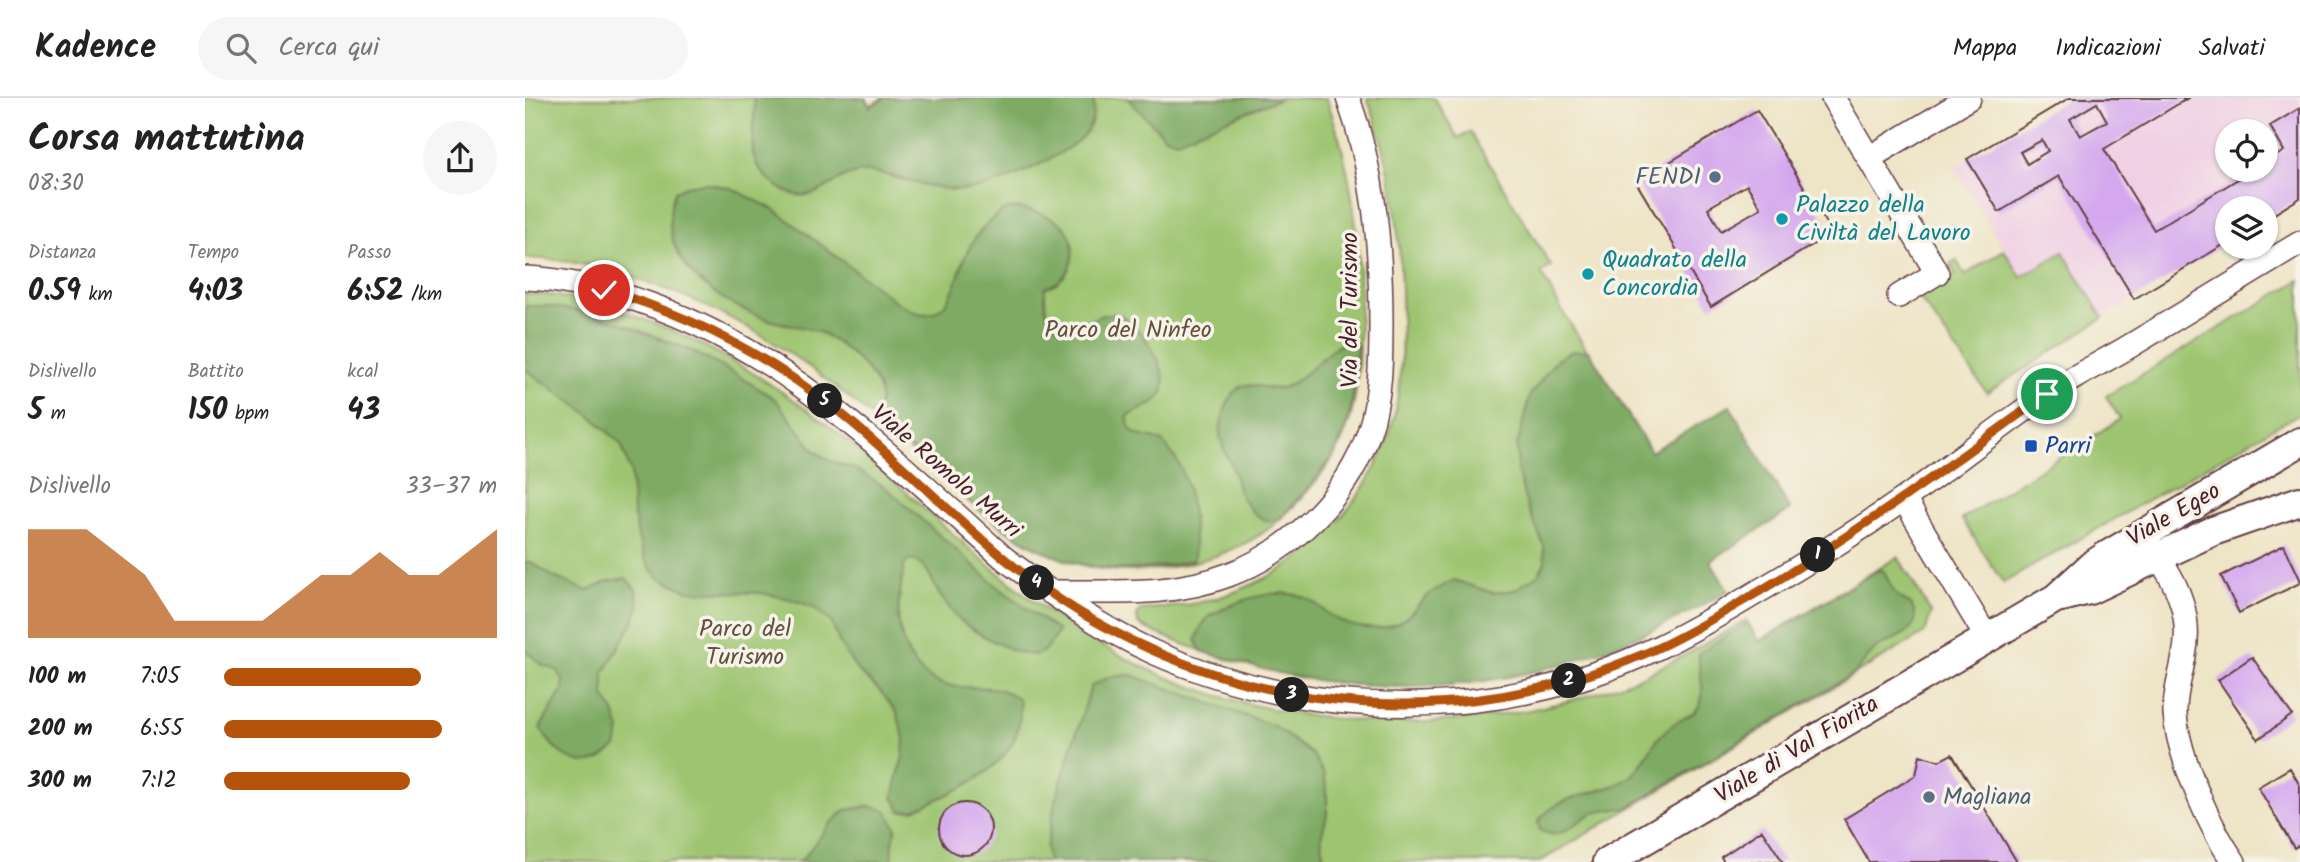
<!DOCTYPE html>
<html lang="it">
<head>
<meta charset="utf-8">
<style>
  body { margin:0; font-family:Kalam,sans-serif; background:#f6f6f6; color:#222; height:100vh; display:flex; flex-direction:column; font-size:26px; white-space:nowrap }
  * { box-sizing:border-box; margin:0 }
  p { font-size:23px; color:#767676 }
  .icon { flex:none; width:38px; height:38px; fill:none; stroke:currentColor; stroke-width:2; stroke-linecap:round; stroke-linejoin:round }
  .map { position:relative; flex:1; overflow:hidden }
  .sheet { display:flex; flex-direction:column; background:#fff; width:525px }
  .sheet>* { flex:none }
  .fabs { position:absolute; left:1690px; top:21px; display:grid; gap:14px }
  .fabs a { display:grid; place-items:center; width:63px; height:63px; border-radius:50%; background:#fff; box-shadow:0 2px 5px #0004; font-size:35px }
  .pin { position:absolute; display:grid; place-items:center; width:60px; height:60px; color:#fff; margin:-30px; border:4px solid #fff; border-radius:50%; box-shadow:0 2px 7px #0007 }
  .km { position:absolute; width:35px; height:35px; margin:-18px; border-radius:50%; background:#222; color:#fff; font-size:19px; line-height:35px; text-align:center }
  .round { display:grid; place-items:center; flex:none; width:74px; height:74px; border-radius:37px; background:#f6f6f6 }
  .head { display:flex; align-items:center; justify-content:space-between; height:119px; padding:0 28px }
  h1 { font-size:38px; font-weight:600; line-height:52px }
  .metrics { display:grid; grid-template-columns:repeat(3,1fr); gap:10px; height:119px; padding:7px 28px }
  .metrics div { display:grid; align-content:center }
  .metrics b { font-size:30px; font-weight:600 }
  .metrics small { font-size:19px; font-weight:400 }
  .metrics p { font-size:19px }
  .chart { height:196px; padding:14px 28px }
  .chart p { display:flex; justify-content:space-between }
  .chart svg { width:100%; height:126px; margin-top:7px; fill:#b45309; opacity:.7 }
  ul { padding:0 28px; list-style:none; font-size:23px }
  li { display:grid; grid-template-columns:112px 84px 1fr; align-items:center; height:52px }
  li i { height:18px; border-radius:9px; background:#b45309 }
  header { display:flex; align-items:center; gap:42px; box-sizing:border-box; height:98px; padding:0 35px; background:#fff; border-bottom:2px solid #e0e0e0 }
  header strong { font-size:33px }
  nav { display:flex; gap:38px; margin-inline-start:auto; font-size:24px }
  .search { width:490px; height:63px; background:#f6f6f6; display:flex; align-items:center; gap:18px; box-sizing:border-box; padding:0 24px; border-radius:38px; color:#767676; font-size:26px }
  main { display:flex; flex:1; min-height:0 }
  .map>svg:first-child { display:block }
</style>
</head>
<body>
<header>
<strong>Kadence</strong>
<div class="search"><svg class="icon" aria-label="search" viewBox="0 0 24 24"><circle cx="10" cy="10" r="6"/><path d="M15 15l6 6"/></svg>Cerca qui</div>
<nav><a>Mappa</a><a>Indicazioni</a><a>Salvati</a></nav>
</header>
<main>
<section class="sheet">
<div class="head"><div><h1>Corsa mattutina</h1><p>08:30</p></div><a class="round"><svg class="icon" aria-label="share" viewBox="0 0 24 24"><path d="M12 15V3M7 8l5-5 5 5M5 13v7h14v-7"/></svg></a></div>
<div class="metrics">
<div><p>Distanza</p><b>0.59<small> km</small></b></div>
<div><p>Tempo</p><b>4:03</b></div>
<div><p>Passo</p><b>6:52<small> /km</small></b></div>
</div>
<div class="metrics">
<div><p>Dislivello</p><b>5<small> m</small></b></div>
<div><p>Battito</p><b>150<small> bpm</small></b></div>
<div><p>kcal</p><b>43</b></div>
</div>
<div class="chart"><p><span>Dislivello</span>33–37 m</p>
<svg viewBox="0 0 160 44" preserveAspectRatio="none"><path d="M0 44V6L10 6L20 6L30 14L40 22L50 38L60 38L70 38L80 38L90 30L100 22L110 22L120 14L130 22L140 22L150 14L160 6V44z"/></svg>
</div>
<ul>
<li><b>100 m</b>7:05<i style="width:72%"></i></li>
<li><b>200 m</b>6:55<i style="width:80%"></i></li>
<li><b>300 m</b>7:12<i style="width:68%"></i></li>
</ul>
</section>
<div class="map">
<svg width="1775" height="764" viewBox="0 0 1775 764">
  <rect width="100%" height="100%" fill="#f7f3e8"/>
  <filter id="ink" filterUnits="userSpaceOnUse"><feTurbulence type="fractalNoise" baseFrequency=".0143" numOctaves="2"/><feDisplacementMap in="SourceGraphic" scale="14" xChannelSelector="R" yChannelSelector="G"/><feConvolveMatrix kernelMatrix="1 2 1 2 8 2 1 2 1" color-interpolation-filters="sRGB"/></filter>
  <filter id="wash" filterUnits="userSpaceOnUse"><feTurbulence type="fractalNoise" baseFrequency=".00686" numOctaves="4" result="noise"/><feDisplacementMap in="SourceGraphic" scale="28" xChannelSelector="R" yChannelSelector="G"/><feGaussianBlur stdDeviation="1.57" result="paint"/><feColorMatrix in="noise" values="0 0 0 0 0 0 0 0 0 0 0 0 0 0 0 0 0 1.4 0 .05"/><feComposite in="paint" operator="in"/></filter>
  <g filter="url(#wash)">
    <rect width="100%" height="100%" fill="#eee4c6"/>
    <path fill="#f0d0e4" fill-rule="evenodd" d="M1544,0H1775V100L1741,121V110H1703V144L1578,220L1538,155L1496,179L1429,69ZM1703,33H1741V72H1703Z"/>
    <path fill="#9dc571" stroke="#74724e" stroke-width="2" d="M0,0H341L346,7L357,0H801C831,79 838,162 834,246C833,274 832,304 822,330C816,347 808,362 797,376C756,428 723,453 657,467C539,493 473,430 391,358C347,318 302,279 252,247C183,203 83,161 0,160Z
      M842,0H909L933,40L945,34L1026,168L1016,175L1036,211L1126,354L1205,308L1265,412L1185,463L1203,493C1045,584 884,617 707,562C675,552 643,542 613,526L612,517L616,512C628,510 640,510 653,508C682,505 713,494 739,481C803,449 857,381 871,310C878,271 877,231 876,193C875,127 867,61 842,0Z
      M1479,152L1496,179L1538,154L1578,220L1462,295L1394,199L1431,177L1425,166L1431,162L1440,177Z
      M1775,182V315L1478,485L1437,421L1595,321L1581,298Z
      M0,196C29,195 60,203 88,211C180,238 262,292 336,354C377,389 417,428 459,463C506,503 556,539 612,566C755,635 931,641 1081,592C1130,576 1177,548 1221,522L1234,543L1373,459L1406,515L1401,532L1398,536L1014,764H0Z"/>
    <path fill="#7eaa63" stroke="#646447" stroke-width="2" d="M229,0H339L345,9L360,0H568C570,14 568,28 557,39C536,59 466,93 437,92C418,92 398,87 379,82C367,79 356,74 343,74C302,73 290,123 242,80C217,58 232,29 229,0Z
      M602,0H756L652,42L640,39Z
      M180,85L206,90L250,112L370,203C378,208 389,216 399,216C428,215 431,180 440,159C447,141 463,120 481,112C493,106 526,118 536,126C553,140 551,169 534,183C531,186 524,188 520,190C520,203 519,222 533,229C553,239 570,210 594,217C615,224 650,278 636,298C628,308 613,312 603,318C602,344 625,335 637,344C641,347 645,353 648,357C667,381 670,433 669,462C634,471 595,475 559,467C481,450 406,369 348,317C350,313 354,308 355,303C359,280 316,245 298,236C280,227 260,228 241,221C187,201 127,160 150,93L161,88Z
      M0,208H23L59,214L90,223L167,253L209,275L250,301L290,353L305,363L330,371L360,389L474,490L533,533C528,542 523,553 512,556C496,561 446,533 434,521C427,514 420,504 414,496C406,482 403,463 384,462L379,467C377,485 371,508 374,526C379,556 395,583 426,588C452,592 471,584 494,601C504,666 437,690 389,712L376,713L368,699L378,658L379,640L372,615L355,593L332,572L316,548L306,524L288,509L265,501L236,495L163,493L134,480L122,465L114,443L108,414L106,375L96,346L66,318L0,271Z
      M822,243L832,247C830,281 829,317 813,348C799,374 776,397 756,420C752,421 749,423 745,423C731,422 716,402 713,390C710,382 710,376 707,369C702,357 695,347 695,333C696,322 701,306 707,297C720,277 738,294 756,290C778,285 799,252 822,243Z
      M1047,253H1064L1126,354L1205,308L1265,412L1185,463L1203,493C1070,570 938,606 784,581C747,575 712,564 676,553L671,542C679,518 684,517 707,507C730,497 762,489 785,502C791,505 797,511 802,515C820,527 842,534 864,528C882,523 889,511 901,499C909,492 920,487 929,482L968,495L989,492L1013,477L1020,464L1019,448L1002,408L992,372V348L1005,297L1031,262Z
      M0,464H6L29,479L62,493L83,483L101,480L111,492L114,509L106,528L79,575V598L89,614L95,632L91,649C85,653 79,659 73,662C47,672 27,650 15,630L38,591V582L32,572L17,567L0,552Z
      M1353,472L1359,473C1363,480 1366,491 1372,497C1378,503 1385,503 1388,511C1399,535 1366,540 1352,550C1344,557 1337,567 1330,575L1102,710C1091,711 1080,712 1069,715C1049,722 1037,746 1015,732L1013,723C1037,695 1064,699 1095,685C1116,677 1121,653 1136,637C1141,632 1147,627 1153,623C1161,618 1169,618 1174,608C1182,593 1172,571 1174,555L1223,525L1234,544Z
      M606,577L749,628L788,657L799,676L802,692V717L796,739L799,764H523L521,750L530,704L566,588L584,579Z
      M345,708L361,712L371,730L367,750V764H275L305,726L321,712Z"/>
    <g id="blocks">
      <path fill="#d4a7ee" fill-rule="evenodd" d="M1544,0H1663L1579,51L1629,132L1728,72H1741V64L1759,53L1745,28L1775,10V100L1741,121V110H1703V144L1609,201L1534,78L1474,114L1442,61ZM1572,5L1582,23L1555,38L1545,21ZM1517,42L1523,53L1502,66L1495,54Z
        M1232,12L1307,135L1186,209L1111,84ZM1222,87L1236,110L1196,133L1183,110Z
        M1759,447L1775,481V485L1714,515L1696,478Z
        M1727,559L1767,617L1733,641L1693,582Z
        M1427,656L1492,764H1344L1319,721L1391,677L1395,657L1414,663Z
        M1765,670L1775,688V747L1769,750L1733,689Z
        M414 731a26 26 0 1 1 52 0a26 26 0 1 1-52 0Z
        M1237,732L1258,764H1199L1196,759Z"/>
    </g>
  </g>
  <g filter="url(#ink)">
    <use href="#blocks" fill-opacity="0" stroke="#633d42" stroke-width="2"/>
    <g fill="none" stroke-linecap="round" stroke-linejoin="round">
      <defs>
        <path id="minor" d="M1308,0L1412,175L1374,198
          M1344,60L1444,0
          M0,180C31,181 59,187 89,195C248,239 360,354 480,461C527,496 575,530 628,554C785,624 977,625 1132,550C1167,533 1201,513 1234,493C1282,465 1330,435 1376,403C1426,368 1473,329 1524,295C1548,279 1574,266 1600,251C1658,216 1717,180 1775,145
          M1379,401L1462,540
          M1633,458C1654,489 1667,520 1659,558C1656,577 1649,596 1650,616C1653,658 1685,730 1709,764
          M525,494C585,493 646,499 703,477C765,454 823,398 844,334C856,299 856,261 856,224C856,147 849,73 823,0"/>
        <path id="major" d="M1537,499L1564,492L1688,433L1775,403
          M1082,764L1531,500L1566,468L1581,458L1775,344"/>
      </defs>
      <use href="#minor" stroke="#633d42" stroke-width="26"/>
      <use href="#major" stroke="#633d42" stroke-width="32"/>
      <use href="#minor" stroke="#fff" stroke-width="23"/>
      <use href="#major" stroke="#fff" stroke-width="28"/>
    </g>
  </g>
  <g fill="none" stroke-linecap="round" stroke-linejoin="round" filter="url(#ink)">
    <defs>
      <path id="route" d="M79,192C165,216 243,258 313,313C371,359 423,414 480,461C660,609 903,649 1119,556C1159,539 1197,515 1235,493C1335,433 1428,365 1522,296"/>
    </defs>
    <use href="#route" stroke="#fff" stroke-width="14"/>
    <use href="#route" stroke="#b45309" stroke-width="9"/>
  </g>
  <g fill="#5c6f8a" stroke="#f7f3e8" stroke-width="2.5">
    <circle cx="1190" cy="79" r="7"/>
    <circle cx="1404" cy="699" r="7"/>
  </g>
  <g fill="#0f9aa8" stroke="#f7f3e8" stroke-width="2.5">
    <circle cx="1257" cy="121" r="7"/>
    <circle cx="1063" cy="176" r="7"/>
  </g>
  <rect fill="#1a4fb4" stroke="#f7f3e8" stroke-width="2.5" x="1499" y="341" width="14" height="14" rx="3.5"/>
  <g text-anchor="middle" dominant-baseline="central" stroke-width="7" stroke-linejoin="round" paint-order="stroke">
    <g font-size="24" fill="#4e5e75" stroke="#f7f3e8" text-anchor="end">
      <text x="1176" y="79">FENDI</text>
      <text x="1418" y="699" text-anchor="start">Magliana</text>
    </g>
    <g font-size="24" fill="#0d838f" stroke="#f7f3e8" text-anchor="start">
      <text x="1271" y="107">Palazzo della<tspan x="1271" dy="28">Civiltà del Lavoro</tspan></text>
      <text x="1077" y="162">Quadrato della<tspan x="1077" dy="28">Concordia</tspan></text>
    </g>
    <g font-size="24" fill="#4a1f2b" stroke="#f7f3e8">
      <text transform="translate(825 212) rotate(-90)">Via del Turismo</text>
      <text transform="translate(421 374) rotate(41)">Viale Romolo Murri</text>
      <text transform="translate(1649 417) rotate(-30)">Viale Egeo</text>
      <text transform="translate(1272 652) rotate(-31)">Viale di Val Fiorita</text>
    </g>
    <g font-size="24" fill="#635140" stroke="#f7f3e8">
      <text x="603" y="232">Parco del Ninfeo</text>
      <text x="220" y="531">Parco del<tspan x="220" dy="28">Turismo</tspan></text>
    </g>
    <g font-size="24" fill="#164399" stroke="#f7f3e8" text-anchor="start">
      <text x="1520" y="348">Parri</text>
    </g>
  </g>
</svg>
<div class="fabs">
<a><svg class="icon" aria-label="locate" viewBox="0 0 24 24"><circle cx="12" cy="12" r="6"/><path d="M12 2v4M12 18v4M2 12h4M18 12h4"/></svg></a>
<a><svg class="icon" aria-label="layers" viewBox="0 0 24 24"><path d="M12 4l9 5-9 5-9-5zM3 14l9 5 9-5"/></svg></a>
</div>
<div class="pin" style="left:1522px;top:296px;background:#1e9e55"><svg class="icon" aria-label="arrive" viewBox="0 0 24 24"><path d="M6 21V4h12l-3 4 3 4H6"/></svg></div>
<div class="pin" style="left:79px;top:192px;background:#d93025"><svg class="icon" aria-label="check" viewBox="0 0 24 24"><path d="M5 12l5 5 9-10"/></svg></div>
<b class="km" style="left:1293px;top:457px">1</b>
<b class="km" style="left:1044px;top:583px">2</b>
<b class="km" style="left:767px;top:597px">3</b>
<b class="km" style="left:512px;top:485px">4</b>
<b class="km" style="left:300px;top:303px">5</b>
</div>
</main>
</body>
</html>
